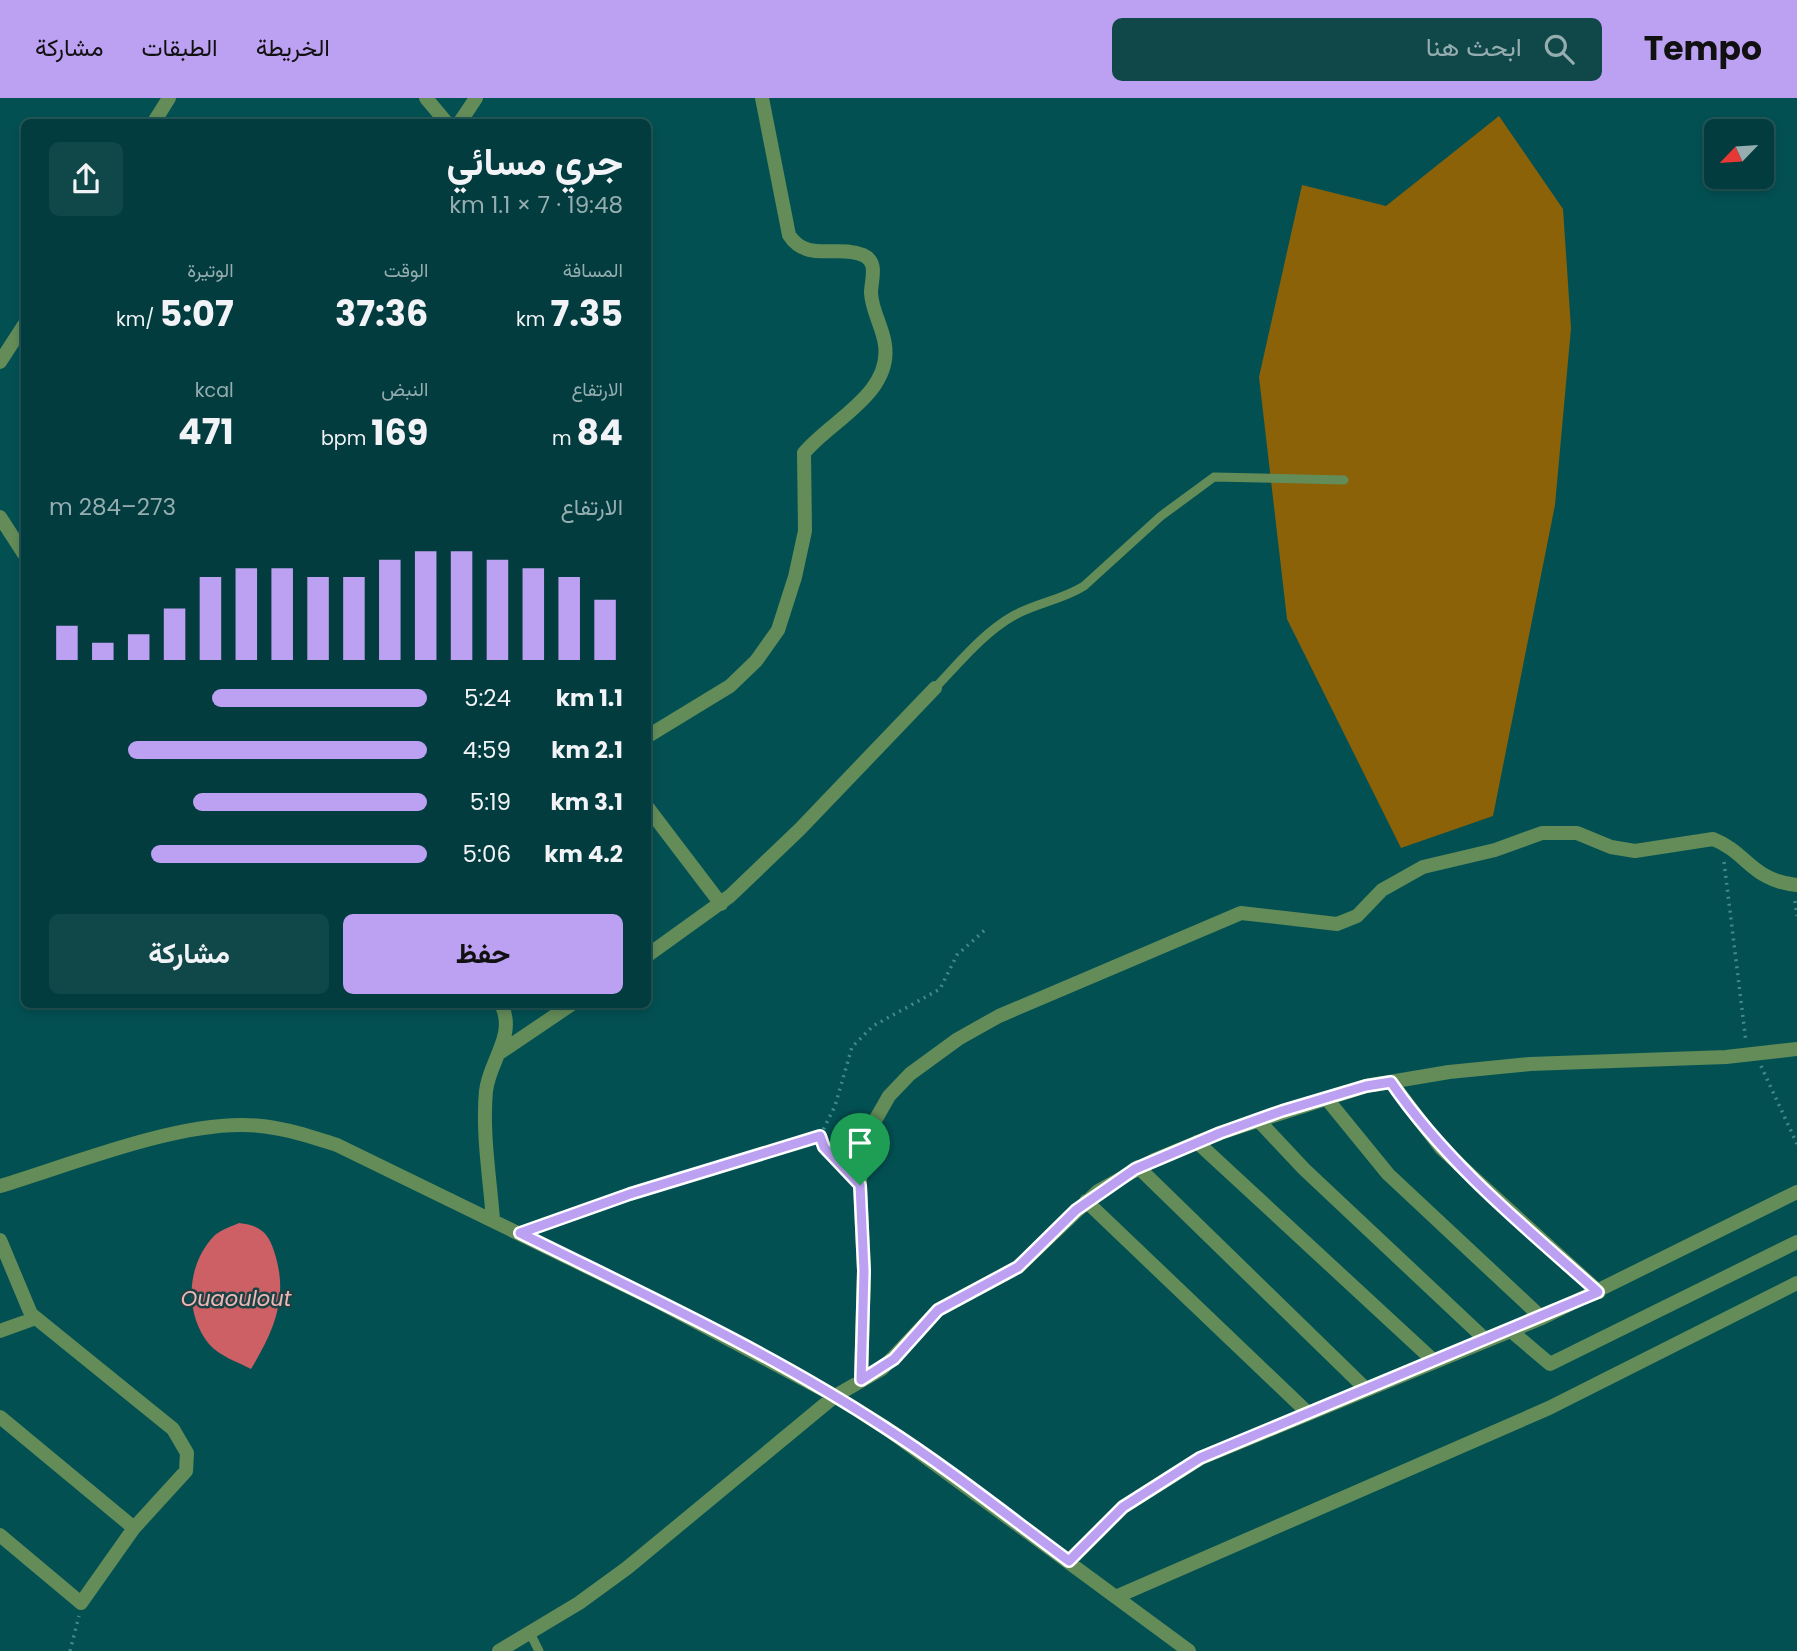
<!DOCTYPE html>
<html lang="ar">
<head>
<meta charset="utf-8">
<style>
  body { margin:0; font-family:Poppins,Vazirmatn,sans-serif; background:#104749; color:#f1f3f6; direction:rtl; height:100vh; display:flex; flex-direction:column; font-size:26px; white-space:nowrap }
  * { box-sizing:border-box; margin:0 }
  p { font-size:23px; color:#96adb0 }
  .icon { flex:none; width:38px; height:38px; fill:none; stroke:currentColor; stroke-width:2; stroke-linecap:round; stroke-linejoin:round }
  .map { position:relative; flex:1; overflow:hidden; direction:ltr }
  .sheet { position:absolute; left:21px; top:21px; width:630px; height:889px; display:flex; flex-direction:column; background:#023c3e; border-radius:10px; box-shadow:0 4px 10px #0003,0 0 0 2px #235658; direction:rtl }
  .sheet>* { flex:none }
  .needle { width:46px; rotate:245deg }
  .controls { position:absolute; left:1704px; top:21px; display:grid; gap:14px }
  .controls a { display:grid; place-items:center; width:70px; height:70px; border-radius:10px; background:#023c3e; box-shadow:0 4px 10px #0003,0 0 0 2px #235658; font-size:35px }
  .pin { position:absolute; display:grid; place-items:center; width:60px; height:60px; color:#fff; margin:-72px -30px; border-radius:50% 50% 50% 0; rotate:-45deg; box-shadow:0 0 7px #0007 }
  .pin .icon { rotate:45deg }
  .round { display:grid; place-items:center; flex:none; width:74px; height:74px; border-radius:10px; background:#104749 }
  .summary { display:flex; align-items:center; justify-content:space-between; height:119px; padding:0 28px }
  h1 { font-size:38px; font-weight:700; line-height:52px }
  .stats { display:grid; grid-template-columns:repeat(3,1fr); gap:10px; height:119px; padding:7px 28px }
  .stats div { display:grid; align-content:center }
  .stats b { font-size:35px; font-weight:700 }
  .stats small { font-size:19px; font-weight:400 }
  .stats p { font-size:19px }
  .chart { height:196px; padding:14px 28px }
  .chart p { display:flex; justify-content:space-between }
  .chart svg { width:100%; height:126px; margin-top:7px; stroke:#bca0f2; stroke-width:6 }
  .button { display:flex; gap:14px; margin-top:auto; padding:14px 28px }
  .button a { flex:1; height:80px; border-radius:10px; background:#bca0f2; color:#111; font-size:28px; font-weight:700; line-height:80px; text-align:center }
  .button a+a { background:#104749; color:#f1f3f6 }
  ul { padding:0 28px; list-style:none; font-size:23px }
  li { display:grid; grid-template-columns:112px 84px 1fr; align-items:center; height:52px }
  li i { height:18px; border-radius:9px; background:#bca0f2 }
  header { display:flex; align-items:center; gap:42px; box-sizing:border-box; height:98px; padding:0 35px; background:#bca0f2; color:#111 }
  header strong { font-size:33px }
  nav { display:flex; gap:38px; margin-inline-start:auto; font-size:24px }
  .search { width:490px; height:63px; background:#104749; display:flex; align-items:center; gap:18px; box-sizing:border-box; padding:0 24px; border-radius:10px; color:#96adb0; font-size:26px }
  .map>svg:first-child { display:block }
</style>
</head>
<body>
<header>
<strong>Tempo</strong>
<div class="search"><svg class="icon" aria-label="search" viewBox="0 0 24 24"><circle cx="10" cy="10" r="6"/><path d="M15 15l6 6"/></svg>ابحث هنا</div>
<nav><a>الخريطة</a><a>الطبقات</a><a>مشاركة</a></nav>
</header>
<div class="map">
<svg width="1797" height="1553" viewBox="0 0 1797 1553">
  <rect width="100%" height="100%" fill="#035053"/>
  <path fill="#8b6207" d="M1499,18L1563,111L1571,230L1555,407L1493,718L1401,750L1287,521L1259,279L1302,87L1386,108Z"/>
  <path fill="#cd6065" d="M239,1125C259,1127 268,1134 274,1153C289,1198 275,1231 251,1271C238,1264 219,1258 209,1246C184,1215 186,1166 215,1137C221,1132 232,1128 239,1125Z"/>
  <g fill="none" stroke-linecap="round" stroke-linejoin="round">
    <path stroke="#45888b" stroke-width="3.5" stroke-dasharray="2 5" stroke-linecap="butt" d="M1724,764L1746,944
      M1795,803L1797,818
      M1761,968L1797,1046
      M845,1070L824,1049L820,1038L835,1008L852,949L873,928L940,891L957,857L987,830
      M539,1129L630,1096L820,1038
      M70,1553L79,1518"/>
    <path stroke="#638c58" stroke-width="9" d="M935,590C959,565 983,535 1013,518C1036,505 1062,502 1084,488L1161,418L1214,379L1344,382
      M530,1535L539,1553"/>
    <path stroke="#638c58" stroke-width="14" d="M426,0L446,24
      M154,24L169,0
      M460,24L476,0
      M0,264L24,227
      M0,419L24,456
      M648,638L730,588L756,563L778,532L795,479L805,433L804,355C830,323 892,296 885,247C883,229 872,214 871,195C871,182 879,164 863,157C837,146 807,165 789,137L762,0
      M648,710L721,806
      M648,857L730,798L800,731L935,590
      M498,956L572,906
      M1391,984L1441,1050L1599,1194
      M1326,1000L1388,1076L1542,1220
      M1258,1022L1304,1071L1487,1243
      M1197,1044L1435,1264
      M1138,1069L1366,1291
      M0,1088C70,1067 171,1026 243,1027C276,1027 306,1037 337,1047L657,1203L835,1298L886,1330L1189,1553
      M1086,1103L1307,1314
      M493,1122C490,1081 482,1035 486,993C489,963 517,937 501,906
      M0,1142L31,1216L173,1331L187,1355L186,1373L134,1430L81,1505L0,1437
      M0,1233L36,1220
      M1511,1233L1550,1266L1797,1144
      M861,1282L864,1173L860,1087L861,1057L865,1040L889,998L910,976L958,941L999,918L1241,815L1337,826L1357,818L1382,792L1423,769L1495,752L1542,735H1577L1611,749L1635,753L1713,741C1747,754 1752,783 1797,787
      M0,1319L134,1430
      M1069,1463L1123,1409L1201,1360L1542,1220L1797,1094
      M1118,1498L1549,1310L1797,1185
      M499,1553L579,1505L627,1470L835,1298L882,1271L938,1212L1018,1169L1098,1093L1154,1062L1220,1035L1366,988L1449,974L1530,966L1726,959L1797,951"/>
  </g>
  <g fill="none" stroke-linecap="round" stroke-linejoin="round">
    <defs>
      <path id="route" d="M1391,984C1447,1066 1524,1128 1598,1194L1200,1360L1123,1409L1069,1463C1008,1418 948,1370 884,1329C770,1254 643,1196 520,1135L630,1096L820,1038L824,1049L860,1087L864,1173L861,1282L894,1261L938,1212L1018,1169L1076,1112L1135,1071L1220,1035L1282,1013L1366,988Z"/>
    </defs>
    <use href="#route" stroke="#fff" stroke-width="14"/>
    <use href="#route" stroke="#bca0f2" stroke-width="9"/>
  </g>
  <g text-anchor="middle" dominant-baseline="central" stroke-width="5" stroke-linejoin="round" paint-order="stroke">
    <g font-size="21" font-style="italic" fill="#f1b7b6" stroke="#1b4244">
      <text x="236" y="1200">Ouaoulout</text>
    </g>
  </g>
</svg>
<div class="controls">
<a><svg class="needle" viewBox="-14 -14 28 28"><path d="M0-13l5 13h-10z" fill="#e53935"/><path d="M0 13l5-13h-10z" fill="#96adb0"/></svg></a>
</div>
<div class="pin" style="left:860px;top:1087px;background:#1e9e55"><svg class="icon" aria-label="arrive" viewBox="0 0 24 24"><path d="M6 21V4h12l-3 4 3 4H6"/></svg></div>
<section class="sheet">
<div class="summary"><div><h1>جري مسائي</h1><p>19:48 · 7 × 1.1 km</p></div><a class="round"><svg class="icon" aria-label="share" viewBox="0 0 24 24"><path d="M12 15V3M7 8l5-5 5 5M5 13v7h14v-7"/></svg></a></div>
<div class="stats">
<div><p>المسافة</p><b>7.35<small> km</small></b></div>
<div><p>الوقت</p><b>37:36</b></div>
<div><p>الوتيرة</p><b>5:07<small> /km</small></b></div>
</div>
<div class="stats">
<div><p>الارتفاع</p><b>84<small> m</small></b></div>
<div><p>النبض</p><b>169<small> bpm</small></b></div>
<div><p>kcal</p><b>471</b></div>
</div>
<div class="chart"><p><span>الارتفاع</span>273–284 m</p>
<svg viewBox="0 0 160 44" preserveAspectRatio="none"><path d="M5 44V32M15 44V38M25 44V35M35 44V26M45 44V15M55 44V12M65 44V12M75 44V15M85 44V15M95 44V9M105 44V6M115 44V6M125 44V9M135 44V12M145 44V15M155 44V23"/></svg>
</div>
<ul>
<li><b>1.1 km</b>5:24<i style="width:57%"></i></li>
<li><b>2.1 km</b>4:59<i style="width:79%"></i></li>
<li><b>3.1 km</b>5:19<i style="width:62%"></i></li>
<li><b>4.2 km</b>5:06<i style="width:73%"></i></li>
</ul>
<div class="button"><a>حفظ</a><a>مشاركة</a></div>
</section>
</div>
</body>
</html>
